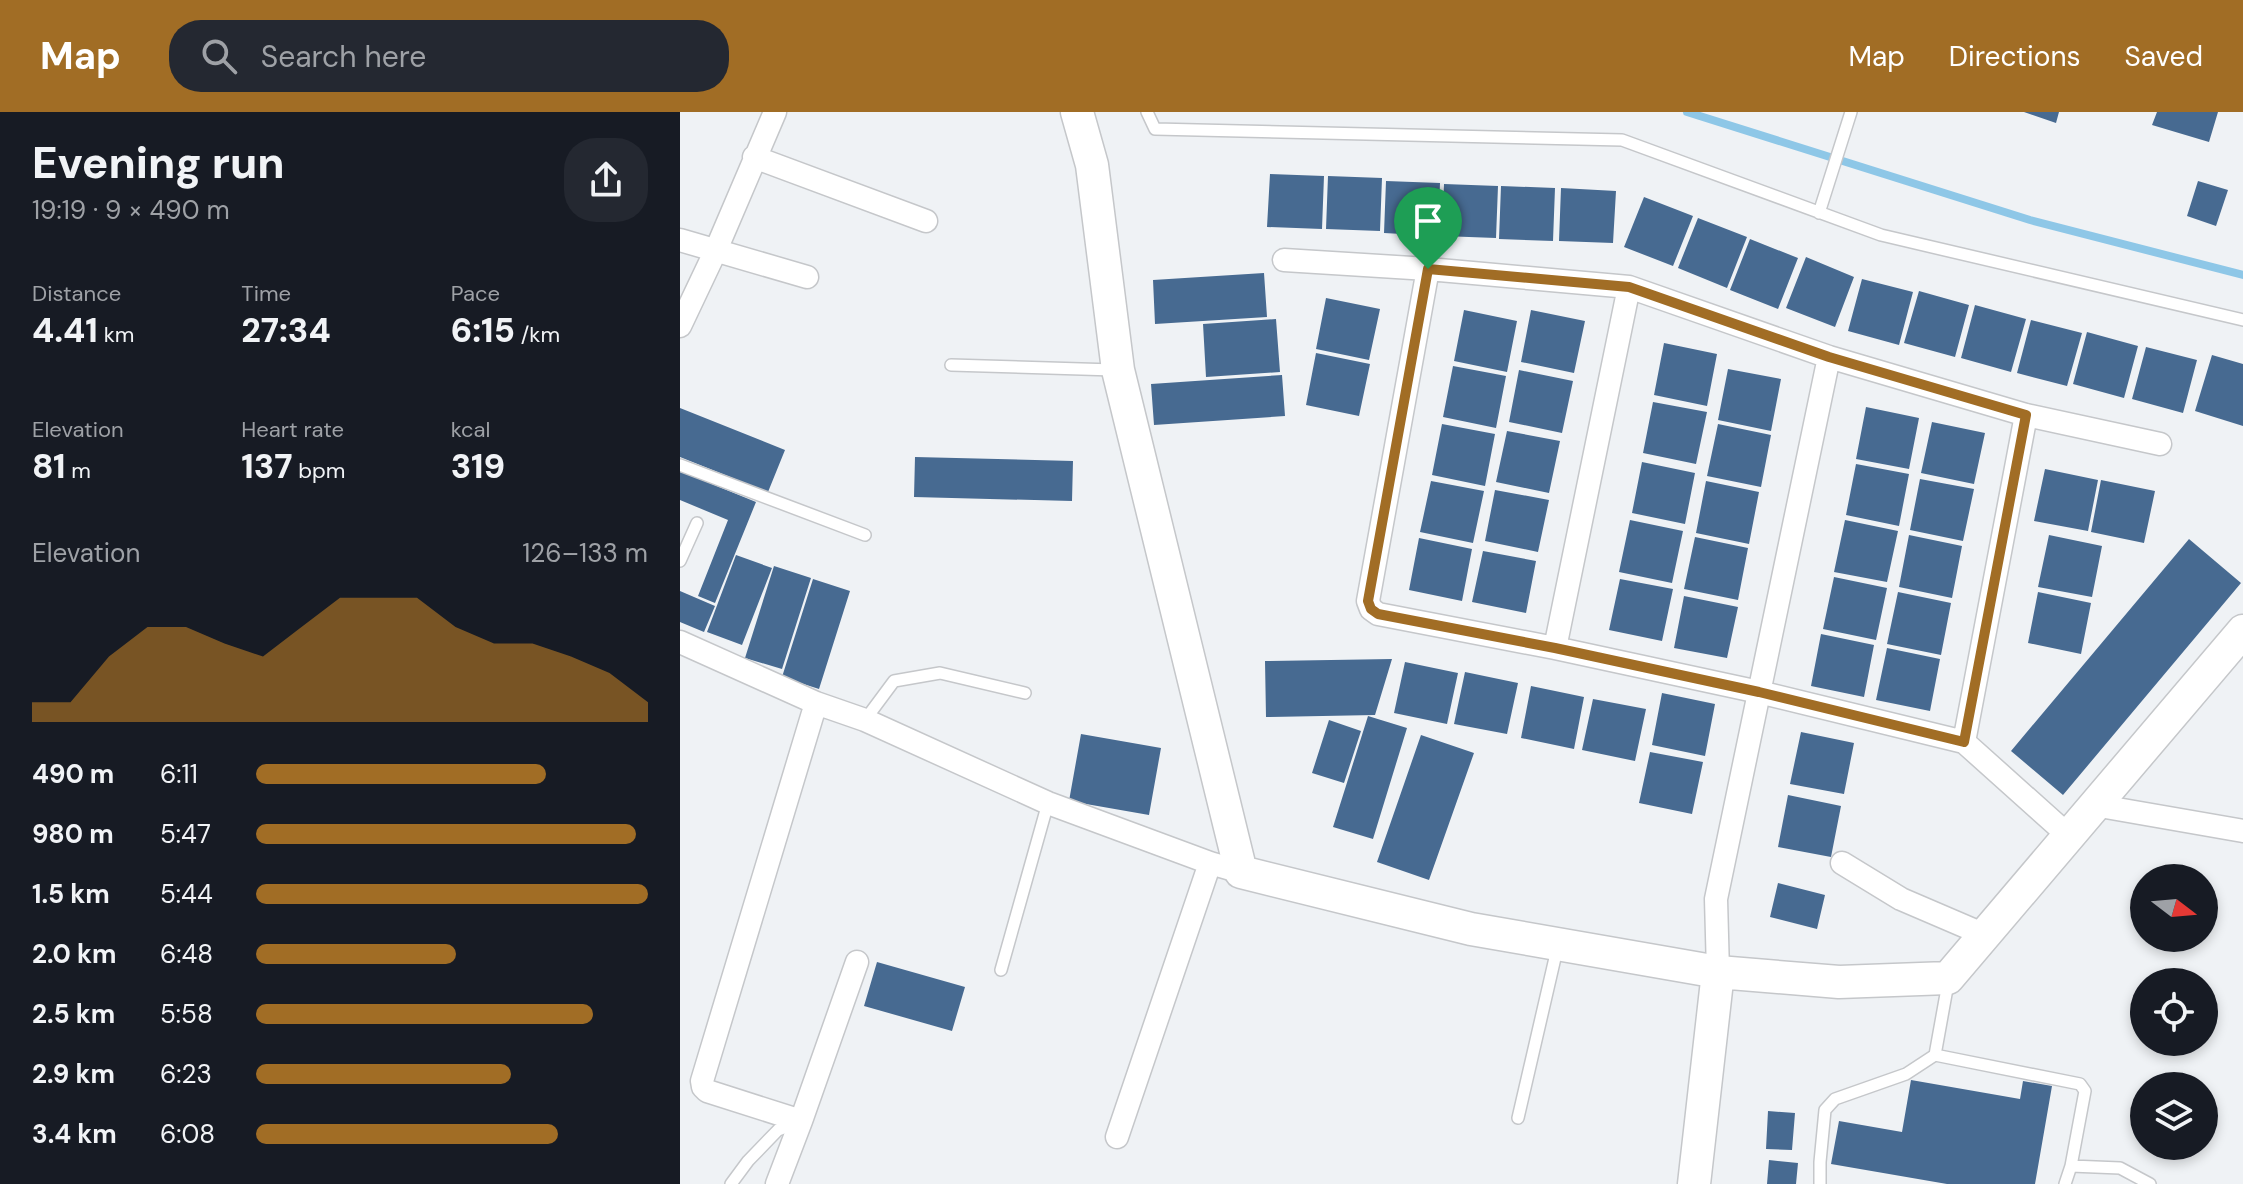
<!DOCTYPE html>
<html lang="en">
<head>
<meta charset="utf-8">
<style>
  body { margin:0; font-family:"DM Sans",sans-serif; background:#242831; color:#f1f3f6; height:100vh; display:flex; flex-direction:column; font-size:30px; white-space:nowrap }
  * { box-sizing:border-box; margin:0 }
  p { font-size:26px; color:#9ea1a6 }
  .icon { flex:none; width:44px; height:44px; fill:none; stroke:currentColor; stroke-width:2; stroke-linecap:round; stroke-linejoin:round }
  .map { position:relative; flex:1; overflow:hidden }
  .side { display:flex; flex-direction:column; background:#171b24; width:680px }
  .side>* { flex:none }
  .needle { width:52px; rotate:106deg }
  .controls { position:absolute; left:1450px; top:752px; display:grid; gap:16px }
  .controls a { display:grid; place-items:center; width:88px; height:88px; border-radius:50%; background:#171b24; box-shadow:0 4px 12px #0003; font-size:40px }
  .pin { position:absolute; display:grid; place-items:center; width:68px; height:68px; color:#fff; margin:-82px -34px; border-radius:50% 50% 50% 0; rotate:-45deg; box-shadow:0 0 8px #0007 }
  .pin .icon { rotate:45deg }
  .round { display:grid; place-items:center; flex:none; width:84px; height:84px; border-radius:32px; background:#242831 }
  .overview { display:flex; align-items:center; justify-content:space-between; height:136px; padding:0 32px }
  h1 { font-size:44px; font-weight:800; line-height:60px }
  .metrics { display:grid; grid-template-columns:repeat(3,1fr); gap:12px; height:136px; padding:8px 32px }
  .metrics div { display:grid; align-content:center }
  .metrics b { font-size:34px; font-weight:800 }
  .metrics small { font-size:22px; font-weight:400 }
  .metrics p { font-size:22px }
  .chart { height:224px; padding:16px 32px }
  .chart p { display:flex; justify-content:space-between }
  .chart svg { width:100%; height:144px; margin-top:8px; fill:#a16d25; opacity:.7 }
  ul { padding:0 32px; list-style:none; font-size:26px }
  li { display:grid; grid-template-columns:128px 96px 1fr; align-items:center; height:60px }
  li i { height:20px; border-radius:10px; background:#a16d25 }
  header { display:flex; align-items:center; gap:48px; box-sizing:border-box; height:112px; padding:0 40px; background:#a16d25; color:#fff }
  header strong { font-size:38px }
  nav { display:flex; gap:44px; margin-inline-start:auto; font-size:28px }
  .search { width:560px; height:72px; background:#242831; display:flex; align-items:center; gap:20px; box-sizing:border-box; padding:0 28px; border-radius:32px; color:#9ea1a6; font-size:30px }
  main { display:flex; flex:1; min-height:0 }
  .map>svg:first-child { display:block }
</style>
</head>
<body>
<header>
<strong>Map</strong>
<div class="search"><svg class="icon" aria-label="search" viewBox="0 0 24 24"><circle cx="10" cy="10" r="6"/><path d="M15 15l6 6"/></svg>Search here</div>
<nav><a>Map</a><a>Directions</a><a>Saved</a></nav>
</header>
<main>
<section class="side">
<div class="overview"><div><h1>Evening run</h1><p>19:19 · 9 × 490 m</p></div><a class="round"><svg class="icon" aria-label="share" viewBox="0 0 24 24"><path d="M12 15V3M7 8l5-5 5 5M5 13v7h14v-7"/></svg></a></div>
<div class="metrics">
<div><p>Distance</p><b>4.41<small> km</small></b></div>
<div><p>Time</p><b>27:34</b></div>
<div><p>Pace</p><b>6:15<small> /km</small></b></div>
</div>
<div class="metrics">
<div><p>Elevation</p><b>81<small> m</small></b></div>
<div><p>Heart rate</p><b>137<small> bpm</small></b></div>
<div><p>kcal</p><b>319</b></div>
</div>
<div class="chart"><p><span>Elevation</span>126–133 m</p>
<svg viewBox="0 0 160 44" preserveAspectRatio="none"><path d="M0 44V38L10 38L20 24L30 15L40 15L50 20L60 24L70 15L80 6L90 6L100 6L110 15L120 20L130 20L140 24L150 29L160 38V44z"/></svg>
</div>
<ul>
<li><b>490 m</b>6:11<i style="width:74%"></i></li>
<li><b>980 m</b>5:47<i style="width:97%"></i></li>
<li><b>1.5 km</b>5:44<i style="width:100%"></i></li>
<li><b>2.0 km</b>6:48<i style="width:51%"></i></li>
<li><b>2.5 km</b>5:58<i style="width:86%"></i></li>
<li><b>2.9 km</b>6:23<i style="width:65%"></i></li>
<li><b>3.4 km</b>6:08<i style="width:77%"></i></li>
</ul>
</section>
<div class="map">
<svg width="1563" height="1072" viewBox="0 0 1563 1072">
  <rect width="100%" height="100%" fill="#eff2f5"/>
  <g fill="none" stroke-linecap="round" stroke-linejoin="round">
    <path stroke="#8ec7e7" stroke-width="8" d="M1007,0L1350,108L1563,163"/>
  </g>
  <path fill="#476a91" d="M1344,0H1379L1376,11Z
    M1477,0H1538L1529,30L1472,13Z
    M590,62L644,64L642,117L587,115Z
    M648,64L702,66L700,119L646,117Z
    M706,69L760,71L758,124L704,121Z
    M1518,69L1548,78L1536,114L1507,104Z
    M764,72L818,74L816,126L762,124Z
    M821,74L875,76L873,129L819,127Z
    M881,76L936,79L933,131L879,129Z
    M964,85L1013,104L993,154L944,135Z
    M1018,106L1067,125L1047,176L998,156Z
    M1070,127L1118,146L1098,197L1050,178Z
    M1126,145L1174,165L1155,215L1106,196Z
    M584,161L587,205L475,212L473,168Z
    M1182,167L1233,180L1219,233L1168,219Z
    M1239,179L1289,193L1275,245L1224,231Z
    M646,186L700,197L689,248L636,237Z
    M1295,193L1346,207L1331,260L1281,246Z
    M784,198L837,209L827,260L774,249Z
    M851,198L905,209L894,261L841,250Z
    M596,207L600,260L526,265L523,212Z
    M1351,208L1402,221L1387,274L1337,261Z
    M1407,220L1458,234L1444,286L1393,272Z
    M984,231L1037,242L1027,294L974,283Z
    M1466,235L1517,248L1503,301L1452,287Z
    M636,241L690,252L679,304L626,293Z
    M1532,243L1563,252V314L1515,299Z
    M773,254L826,264L816,316L763,305Z
    M1048,257L1101,267L1091,319L1038,308Z
    M839,258L893,269L882,321L829,310Z
    M602,263L605,304L474,313L471,272Z
    M973,290L1027,300L1016,352L963,341Z
    M1186,295L1239,306L1229,357L1176,347Z
    M0,296L105,338L88,380L0,345Z
    M1252,310L1305,321L1294,372L1241,361Z
    M762,312L815,322L805,374L752,363Z
    M1038,312L1091,323L1081,375L1027,364Z
    M827,319L880,329L869,381L816,370Z
    M235,345L393,349L392,389L234,385Z
    M962,350L1015,361L1005,412L952,401Z
    M1176,352L1229,362L1219,414L1166,403Z
    M1365,357L1418,368L1408,419L1354,409Z
    M0,359L76,390L35,491L18,484L48,408L0,388Z
    M1240,367L1294,377L1283,429L1230,418Z
    M1421,368L1475,379L1464,431L1411,420Z
    M751,369L804,379L793,431L740,420Z
    M1026,369L1079,380L1069,432L1016,421Z
    M815,378L869,388L858,440L805,429Z
    M950,408L1003,419L992,471L939,460Z
    M1165,408L1218,419L1207,470L1154,460Z
    M1229,423L1282,434L1272,486L1219,475Z
    M1369,423L1422,434L1412,485L1358,475Z
    M1015,425L1068,436L1058,488L1004,477Z
    M739,426L792,437L782,489L729,478Z
    M1509,427L1561,471L1383,683L1331,639Z
    M803,439L856,449L846,501L792,490Z
    M56,443L92,456L62,533L27,520Z
    M94,454L131,466L102,557L65,546Z
    M1154,465L1207,476L1196,528L1143,517Z
    M133,467L170,479L139,577L102,565Z
    M940,467L993,477L982,529L929,518Z
    M0,479L35,494L24,520L0,510Z
    M1218,480L1271,491L1261,543L1207,532Z
    M1358,480L1411,491L1401,542L1348,531Z
    M1004,484L1058,495L1047,546L994,536Z
    M1141,522L1194,533L1184,585L1131,574Z
    M1207,536L1260,547L1250,599L1196,588Z
    M712,547L695,603L586,605L585,549Z
    M725,550L778,561L767,612L714,601Z
    M785,560L838,571L827,622L774,612Z
    M851,574L904,585L894,637L841,626Z
    M982,581L1035,592L1025,644L972,633Z
    M913,587L966,597L955,649L902,638Z
    M688,604L727,616L693,727L653,715Z
    M649,608L681,619L664,671L632,661Z
    M1121,620L1174,631L1164,682L1110,672Z
    M401,622L481,636L469,703L389,689Z
    M741,623L794,641L749,768L697,750Z
    M970,640L1023,650L1012,702L959,691Z
    M1108,683L1161,694L1151,745L1098,735Z
    M1098,771L1145,783L1137,817L1090,805Z
    M197,850L285,875L272,919L184,894Z
    M1231,968L1340,987L1343,969L1372,974L1355,1072H1267L1151,1052L1159,1009L1222,1020Z
    M1088,999L1115,1001L1112,1038L1086,1037Z
    M1089,1048L1118,1051L1116,1072H1087Z"/>
  <g fill="none" stroke-linecap="round" stroke-linejoin="round">
    <defs>
      <path id="lane" d="M467,0L475,17L942,28L1201,123L1563,208
        M1139,101L1171,0
        M271,253L434,258
        M0,353L185,423
        M0,449L17,411
        M185,608L214,569L260,561L345,581
        M321,858L368,691
        M1255,943L1400,972L1405,979L1391,1054
        M838,1006L878,833
        M51,1072L68,1049L98,1018L116,1011
        M1140,1072V1050L1145,998L1155,987L1226,962L1255,943L1268,871
        M1385,1072L1391,1054L1440,1056L1470,1072"/>
      <path id="street" d="M74,45L246,109
        M0,128L127,165
        M604,148L748,157L949,175L1149,245L1346,303L1480,332
        M748,157L688,489L691,497L698,502L875,536L1079,580L1284,630L1389,724
        M0,214L36,138L95,0
        M0,530L136,591L185,608L368,691L530,751L561,760
        M875,536L949,175
        M136,591L22,969L23,975L27,979L121,1009L177,850
        M1284,630L1346,303
        M1414,693L1563,719
        M1162,751L1221,787L1305,823
        M1038,860L1036,787L1149,245
        M437,1025L530,751
        M97,1072L121,1009"/>
      <path id="secondary" d="M397,0L412,53L438,258L561,760L791,817L1038,860L1159,870L1268,866L1563,519
        M1014,1072L1038,860"/>
    </defs>
    <use href="#lane" stroke="#c5c7ca" stroke-width="14"/>
    <use href="#street" stroke="#c5c7ca" stroke-width="25"/>
    <use href="#secondary" stroke="#c5c7ca" stroke-width="35"/>
    <use href="#lane" stroke="#fff" stroke-width="11"/>
    <use href="#street" stroke="#fff" stroke-width="22"/>
    <use href="#secondary" stroke="#fff" stroke-width="32"/>
  </g>
  <g fill="none" stroke-linecap="round" stroke-linejoin="round">
    <defs>
      <path id="route" d="M748,157L949,175L1149,245L1346,303L1284,630L1079,580L875,536L698,502L691,497L688,489Z"/>
    </defs>
    <use href="#route" stroke="#fff" stroke-width="16"/>
    <use href="#route" stroke="#a16d25" stroke-width="10"/>
  </g>
</svg>
<div class="controls">
<a><svg class="needle" viewBox="-14 -14 28 28"><path d="M0-13l5 13h-10z" fill="#e53935"/><path d="M0 13l5-13h-10z" fill="#9ea1a6"/></svg></a>
<a><svg class="icon" aria-label="locate" viewBox="0 0 24 24"><circle cx="12" cy="12" r="6"/><path d="M12 2v4M12 18v4M2 12h4M18 12h4"/></svg></a>
<a><svg class="icon" aria-label="layers" viewBox="0 0 24 24"><path d="M12 4l9 5-9 5-9-5zM3 14l9 5 9-5"/></svg></a>
</div>
<div class="pin" style="left:748px;top:157px;background:#1e9e55"><svg class="icon" aria-label="arrive" viewBox="0 0 24 24"><path d="M6 21V4h12l-3 4 3 4H6"/></svg></div>
</div>
</main>
</body>
</html>
